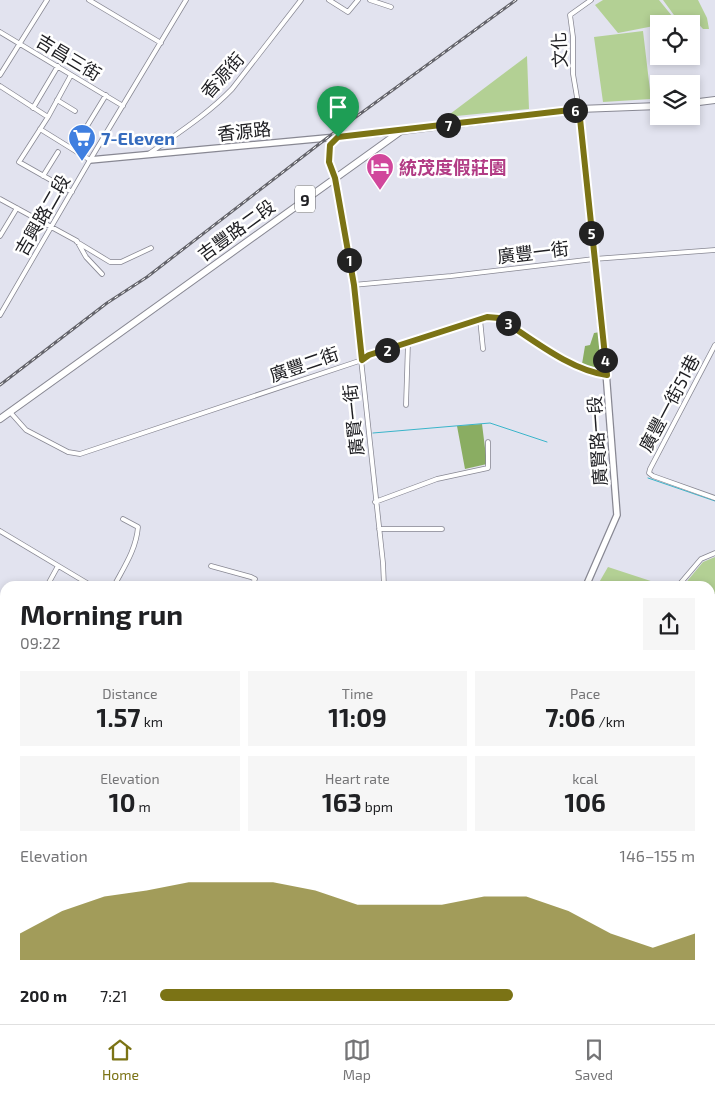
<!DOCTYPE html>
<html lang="en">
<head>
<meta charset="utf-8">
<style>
  body { margin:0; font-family:"Exo 2","Noto Sans TC",sans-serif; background:#f6f6f6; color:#202124; height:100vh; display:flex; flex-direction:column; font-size:19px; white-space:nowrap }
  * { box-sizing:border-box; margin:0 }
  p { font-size:16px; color:#757577 }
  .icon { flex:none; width:28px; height:28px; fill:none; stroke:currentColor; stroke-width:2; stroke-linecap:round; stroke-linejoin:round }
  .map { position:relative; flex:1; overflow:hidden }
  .sheet { position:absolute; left:0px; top:581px; width:715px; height:444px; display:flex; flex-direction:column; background:#fff; border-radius:15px 15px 0 0; box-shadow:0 2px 8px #0003 }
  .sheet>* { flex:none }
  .controls { position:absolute; left:650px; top:15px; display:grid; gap:10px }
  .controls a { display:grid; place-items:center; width:50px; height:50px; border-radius:0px; background:#fff; box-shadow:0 2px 8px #0003; font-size:25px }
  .pin { position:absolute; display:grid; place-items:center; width:42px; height:42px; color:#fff; margin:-51px -21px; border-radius:50% 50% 50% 0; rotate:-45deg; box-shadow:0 0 5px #0007 }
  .pin .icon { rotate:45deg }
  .km { position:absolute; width:25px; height:25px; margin:-12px; border-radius:50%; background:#222; color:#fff; font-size:14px; line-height:25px; text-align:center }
  .round { display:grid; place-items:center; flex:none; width:52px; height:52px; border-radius:0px; background:#f6f6f6 }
  .headline { display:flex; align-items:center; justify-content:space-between; height:85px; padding:0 20px }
  h1 { font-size:28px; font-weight:700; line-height:38px }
  .metrics { display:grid; grid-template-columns:repeat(3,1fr); gap:8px; height:85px; padding:5px 20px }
  .metrics div { display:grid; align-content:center; border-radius:0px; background:#f6f6f6; text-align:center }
  .metrics b { font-size:25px; font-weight:700 }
  .metrics small { font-size:14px; font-weight:400 }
  .metrics p { font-size:14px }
  .chart { height:140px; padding:10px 20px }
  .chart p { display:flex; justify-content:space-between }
  .chart svg { width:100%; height:90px; margin-top:5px; fill:#7b7315; opacity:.7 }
  ul { padding:0 20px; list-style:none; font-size:16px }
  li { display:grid; grid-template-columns:80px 60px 1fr; align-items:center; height:38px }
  li i { height:12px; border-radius:6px; background:#7b7315 }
  .tab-bar { display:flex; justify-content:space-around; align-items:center; height:70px; border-top:1px solid #e0e0e0; background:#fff; font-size:14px; color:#757577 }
  .tab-bar a { display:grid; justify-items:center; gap:2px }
  .tab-bar .selected { color:#7b7315 }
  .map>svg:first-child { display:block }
</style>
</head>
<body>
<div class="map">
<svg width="715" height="1024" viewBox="0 0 715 1024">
  <rect width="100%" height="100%" fill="#e2e3ef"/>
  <path fill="#b3d094" d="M603,0H659L677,22L659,24V25L618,33L595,5Z
    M663,0H698L707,18L709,29H703L694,19L679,22Z
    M643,31L651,99L603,102L594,37Z
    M527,56L529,109L446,117Z
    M715,557V595H710V586H683L703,562Z
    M608,567L666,586H597Z
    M715,625V662L710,665V636Z"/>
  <path fill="#8aad62" d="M600,332L603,368H592L582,364L585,346L590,345L594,333Z
    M482,424L487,464L465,469L457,426Z"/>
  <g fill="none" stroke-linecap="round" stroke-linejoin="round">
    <path stroke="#3ab5ca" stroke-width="1" d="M373,433L490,423L547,442
      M648,478L715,501"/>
    <defs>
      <path id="street" d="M89,0L161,43
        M329,0L348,12L358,0
        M370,0L391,7
        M0,32L123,106
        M0,75L47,0
        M71,75L48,117L19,162L72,192
        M0,86L48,117
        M57,100L75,111
        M33,108L58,66
        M579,109L573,74V37L570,15L591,0
        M40,129L90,160
        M338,137L330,145L329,162L335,178L353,285L383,563L384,586
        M73,149L106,95
        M150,153C178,133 208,114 232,89L301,0
        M43,176L58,152
        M0,199L77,241L86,257L102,274
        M0,236L17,208
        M77,242L110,262H121L151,248
        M353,285L451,276L594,259L715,250
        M0,315L90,160L186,0
        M480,319L483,349
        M715,345L650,469L649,473L653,476L715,498
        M406,405L408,343
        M10,412L26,430L68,452L80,454L362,360L369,355L487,317L499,318L572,365L587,371L607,375
        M375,502L437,479L488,468V442
        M379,529H442
        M0,531L92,586
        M211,566L251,577L255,579L252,586
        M47,586L58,566
        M114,586C124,567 136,550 138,527L123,519
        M678,586L701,559L715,553
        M710,596H715
        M0,668L5,659
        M0,698L5,701
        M0,743L5,734
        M0,825L5,816
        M0,866L5,869
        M0,1005L5,997
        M0,1016L5,1018
        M9,1020L19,1024
        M260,1020L267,1024
        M196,1024L198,1020"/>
      <path id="secondary" d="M579,109L606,372L617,515L586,586
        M90,160L401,131
        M710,671L715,668
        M400,1024L402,1020"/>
      <path id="primary" d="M691,103L715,100
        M0,419L401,131L579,109L659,106"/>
    </defs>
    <use href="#street" stroke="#888893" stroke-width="5.5"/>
    <use href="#secondary" stroke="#888893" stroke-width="8"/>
    <use href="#primary" stroke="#888893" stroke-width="8"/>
    <use href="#street" stroke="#fff" stroke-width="4"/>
    <use href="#secondary" stroke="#fff" stroke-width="5.5"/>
    <use href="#primary" stroke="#fff" stroke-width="6"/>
    <defs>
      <path id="rail" d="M0,385L107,303L147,277L327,138L516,0"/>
    </defs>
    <use href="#rail" stroke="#64646b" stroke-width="3"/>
    <use href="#rail" stroke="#fff" stroke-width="1" stroke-dasharray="4" stroke-linecap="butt"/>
  </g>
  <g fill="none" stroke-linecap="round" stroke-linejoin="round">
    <defs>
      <path id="route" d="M579,109L607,375C569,370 531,338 499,318L487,317L369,355L362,360L354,285L335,178L329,162L330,145L338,137Z"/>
    </defs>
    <use href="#route" stroke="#fff" stroke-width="10"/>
    <use href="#route" stroke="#7b7315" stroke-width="6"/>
  </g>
  <defs>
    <symbol id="supermarket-pin" viewBox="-11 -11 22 30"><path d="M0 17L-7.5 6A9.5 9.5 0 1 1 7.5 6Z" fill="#3f7fe0" stroke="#fff"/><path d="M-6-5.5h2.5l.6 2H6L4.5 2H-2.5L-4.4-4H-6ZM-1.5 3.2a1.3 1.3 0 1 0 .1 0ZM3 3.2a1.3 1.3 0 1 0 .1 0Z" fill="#fff"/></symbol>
    <symbol id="hotel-pin" viewBox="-11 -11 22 30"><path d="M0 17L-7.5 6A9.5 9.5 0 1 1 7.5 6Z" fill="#d1479c" stroke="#fff"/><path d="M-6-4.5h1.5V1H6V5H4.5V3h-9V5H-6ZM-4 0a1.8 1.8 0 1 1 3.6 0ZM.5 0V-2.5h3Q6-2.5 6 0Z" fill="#fff"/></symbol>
  </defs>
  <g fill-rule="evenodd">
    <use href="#supermarket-pin" x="66" y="122" width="32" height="43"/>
    <use href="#hotel-pin" x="364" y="151" width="32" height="43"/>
  </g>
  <g text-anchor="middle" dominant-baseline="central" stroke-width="5" stroke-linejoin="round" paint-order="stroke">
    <rect fill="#fff" stroke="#636366" stroke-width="1" x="295" y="185.5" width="20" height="27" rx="4"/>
    <g font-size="16" font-weight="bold" fill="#202024">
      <text x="305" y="199">9</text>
    </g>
    <g font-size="18" fill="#202024" stroke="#fff">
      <text transform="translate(559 50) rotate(-93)">文化</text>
      <text transform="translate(69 57) rotate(31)">吉昌三街</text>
      <text transform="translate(222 75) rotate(-48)">香源街</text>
      <text transform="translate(244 131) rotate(-6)">香源路</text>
      <text transform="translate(42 215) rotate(-60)">吉興路二段</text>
      <text transform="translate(236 230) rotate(-36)">吉豐路二段</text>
      <text transform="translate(533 252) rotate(-7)">廣豐一街</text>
      <text transform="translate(304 364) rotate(-19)">廣豐二街</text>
      <text transform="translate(669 403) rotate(-62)">廣豐一街51巷</text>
      <text transform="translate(353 420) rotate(-96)">廣賢一街</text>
      <text transform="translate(597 441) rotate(-94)">廣賢路一段</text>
    </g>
    <g font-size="18" font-weight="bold" fill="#366cbe" stroke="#fff" text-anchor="start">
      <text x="101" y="138">7-Eleven</text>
    </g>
    <g font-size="18" font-weight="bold" fill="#b23c85" stroke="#fff" text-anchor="start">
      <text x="399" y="167">統茂度假莊園</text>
    </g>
  </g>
</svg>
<div class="controls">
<a><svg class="icon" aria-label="locate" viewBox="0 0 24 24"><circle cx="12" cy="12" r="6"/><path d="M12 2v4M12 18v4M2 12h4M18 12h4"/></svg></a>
<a><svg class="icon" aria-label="layers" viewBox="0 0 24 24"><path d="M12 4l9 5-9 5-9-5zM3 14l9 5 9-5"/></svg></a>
</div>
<div class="pin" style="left:338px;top:137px;background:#1e9e55"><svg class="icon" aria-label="arrive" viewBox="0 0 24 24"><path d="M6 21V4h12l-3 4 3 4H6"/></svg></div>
<b class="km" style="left:349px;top:260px">1</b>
<b class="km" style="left:387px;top:350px">2</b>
<b class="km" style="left:508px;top:323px">3</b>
<b class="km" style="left:605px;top:360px">4</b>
<b class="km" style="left:591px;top:233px">5</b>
<b class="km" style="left:575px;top:110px">6</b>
<b class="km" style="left:448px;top:125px">7</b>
<section class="sheet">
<div class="headline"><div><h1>Morning run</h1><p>09:22</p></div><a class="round"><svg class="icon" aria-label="share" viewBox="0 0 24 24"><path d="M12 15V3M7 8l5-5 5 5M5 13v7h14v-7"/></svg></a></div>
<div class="metrics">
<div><p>Distance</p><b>1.57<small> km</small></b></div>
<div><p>Time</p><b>11:09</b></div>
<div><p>Pace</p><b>7:06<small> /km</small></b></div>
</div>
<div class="metrics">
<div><p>Elevation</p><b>10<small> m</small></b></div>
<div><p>Heart rate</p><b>163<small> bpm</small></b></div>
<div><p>kcal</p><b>106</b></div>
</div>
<div class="chart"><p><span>Elevation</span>146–155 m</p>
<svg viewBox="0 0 160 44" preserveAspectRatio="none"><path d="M0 44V31L10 20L20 13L30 10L40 6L50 6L60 6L70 10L80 17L90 17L100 17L110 13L120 13L130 20L140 31L150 38L160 31V44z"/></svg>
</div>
<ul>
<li><b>200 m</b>7:21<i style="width:66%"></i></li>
</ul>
</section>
</div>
<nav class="tab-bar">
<a class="selected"><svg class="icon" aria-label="home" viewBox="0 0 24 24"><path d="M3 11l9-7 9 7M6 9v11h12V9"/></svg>Home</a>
<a><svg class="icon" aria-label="map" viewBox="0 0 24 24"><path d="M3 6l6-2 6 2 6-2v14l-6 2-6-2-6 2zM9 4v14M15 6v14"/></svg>Map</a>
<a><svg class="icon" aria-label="saved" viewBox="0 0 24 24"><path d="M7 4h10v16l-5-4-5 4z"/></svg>Saved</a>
</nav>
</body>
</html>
